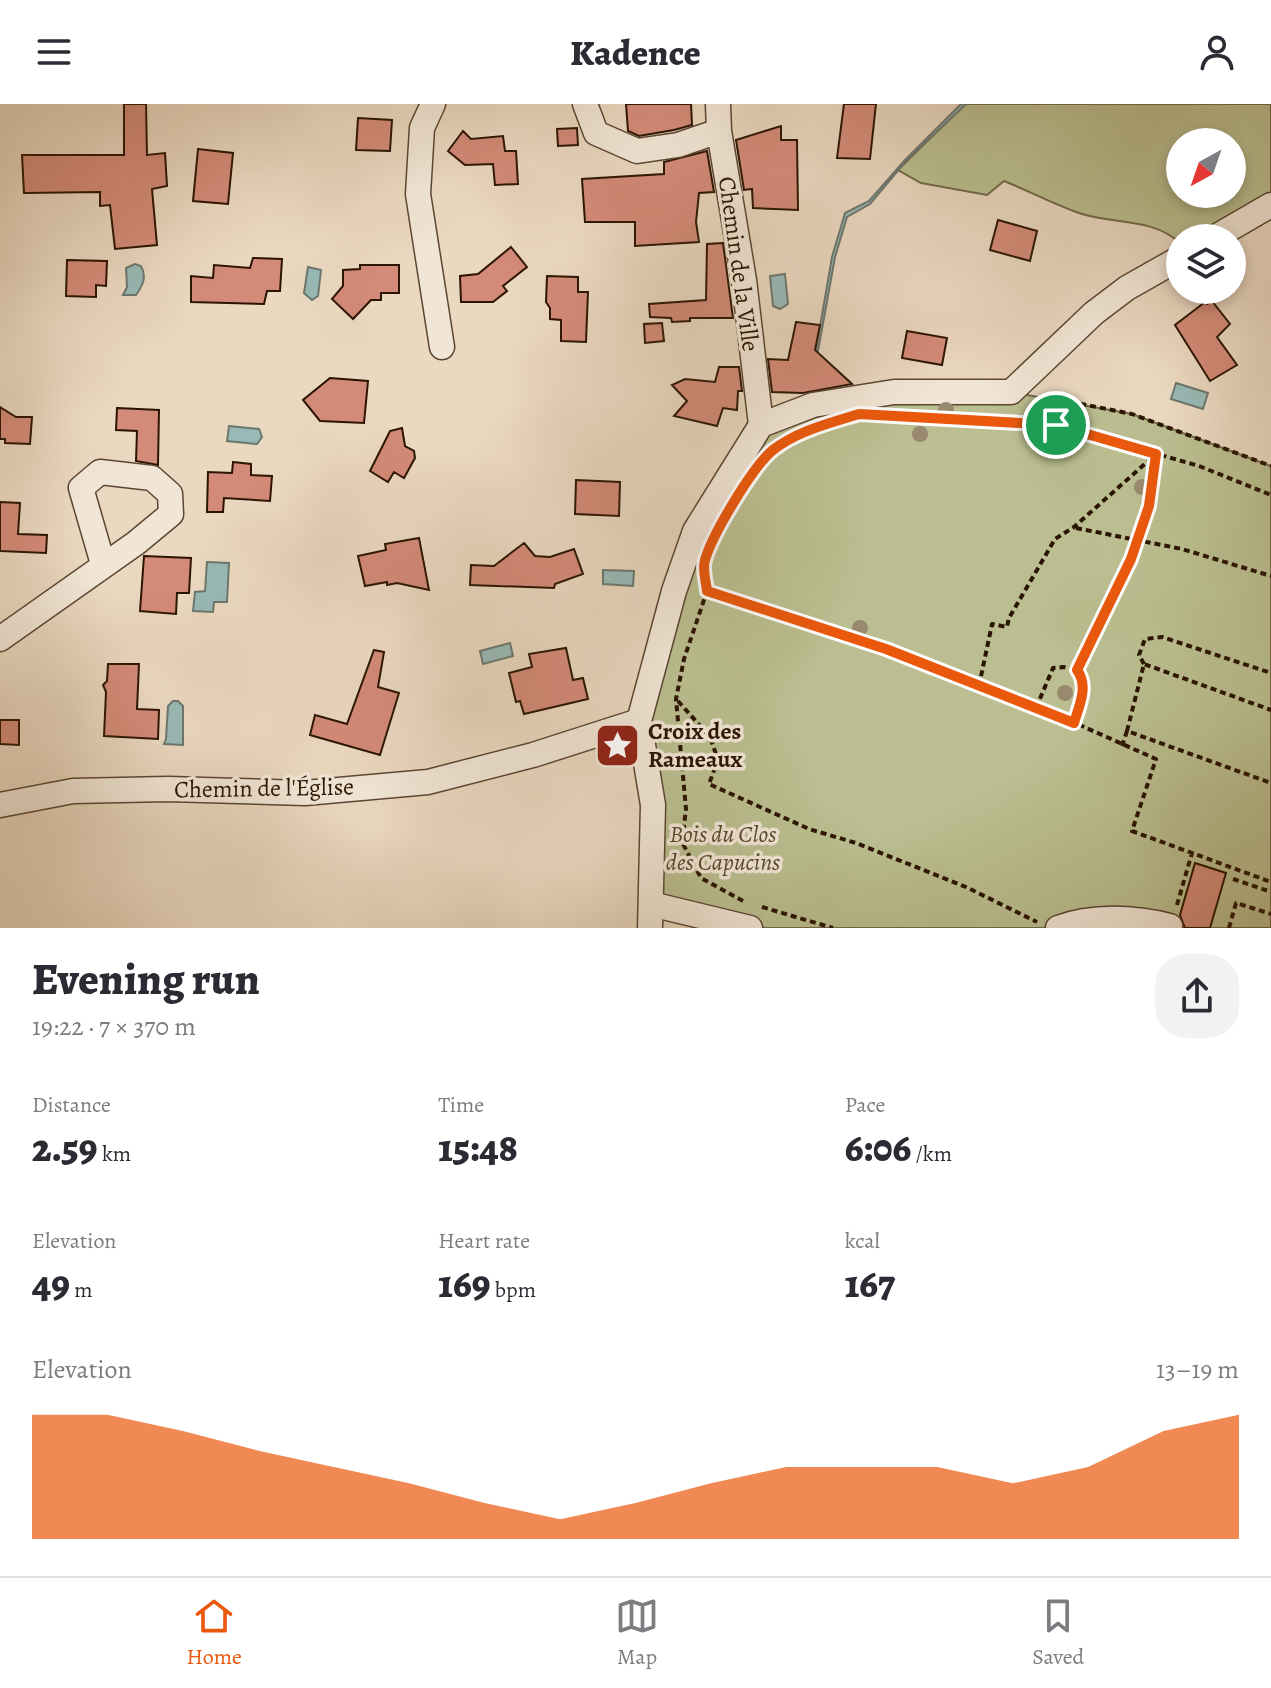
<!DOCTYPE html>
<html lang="en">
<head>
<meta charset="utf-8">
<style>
  body { margin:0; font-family:Alegreya,serif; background:#f2f2f3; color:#2b2b33; height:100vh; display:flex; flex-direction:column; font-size:30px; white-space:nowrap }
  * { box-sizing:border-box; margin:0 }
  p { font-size:26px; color:#7c7c81 }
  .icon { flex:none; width:44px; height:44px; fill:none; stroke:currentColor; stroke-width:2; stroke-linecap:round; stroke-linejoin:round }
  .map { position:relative; height:824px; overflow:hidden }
  .details { display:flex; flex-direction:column; background:#fff; flex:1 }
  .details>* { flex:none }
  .needle { width:52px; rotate:220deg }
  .buttons { position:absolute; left:1166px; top:24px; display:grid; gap:16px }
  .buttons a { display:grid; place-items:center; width:80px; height:80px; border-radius:50%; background:#fff; box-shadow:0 4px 12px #0003; font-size:40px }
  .pin { position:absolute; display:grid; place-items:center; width:68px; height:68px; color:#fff; margin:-34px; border:4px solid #fff; border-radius:50%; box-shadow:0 2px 8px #0007 }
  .round { display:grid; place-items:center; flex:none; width:84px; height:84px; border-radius:32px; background:#f2f2f3 }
  .headline { display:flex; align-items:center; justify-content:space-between; height:136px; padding:0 32px }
  h1 { font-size:44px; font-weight:800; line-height:60px }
  .metrics { display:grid; grid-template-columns:repeat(3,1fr); gap:12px; height:136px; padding:8px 32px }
  .metrics div { display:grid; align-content:center }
  .metrics b { font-size:40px; font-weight:800 }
  .metrics small { font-size:22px; font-weight:400 }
  .metrics p { font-size:22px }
  .chart { height:224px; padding:16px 32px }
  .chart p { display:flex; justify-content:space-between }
  .chart svg { width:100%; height:144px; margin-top:8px; fill:#ea580c; opacity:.7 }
  header { display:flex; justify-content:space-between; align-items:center; height:104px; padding:0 32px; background:#fff; font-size:36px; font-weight:800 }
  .tabs { display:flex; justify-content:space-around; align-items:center; height:112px; border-top:2px solid #e1e1e2; background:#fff; font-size:22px; color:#7c7c81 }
  .tabs a { display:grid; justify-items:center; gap:4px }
  .tabs .current { color:#ea580c }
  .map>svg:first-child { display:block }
</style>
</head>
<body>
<header><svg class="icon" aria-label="menu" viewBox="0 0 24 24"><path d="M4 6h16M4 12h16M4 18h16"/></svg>Kadence<svg class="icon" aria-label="person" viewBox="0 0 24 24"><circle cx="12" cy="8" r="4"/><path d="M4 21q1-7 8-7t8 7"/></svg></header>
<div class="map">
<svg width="1271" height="824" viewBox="0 0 1271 824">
  <rect width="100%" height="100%" fill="#ead8c0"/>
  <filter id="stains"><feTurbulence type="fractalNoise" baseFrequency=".0025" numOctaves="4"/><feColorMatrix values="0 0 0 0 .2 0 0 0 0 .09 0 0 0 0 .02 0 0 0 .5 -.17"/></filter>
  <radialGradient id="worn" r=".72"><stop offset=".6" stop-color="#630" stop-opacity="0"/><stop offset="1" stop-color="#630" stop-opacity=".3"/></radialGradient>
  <path fill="#babe90" stroke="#726a49" stroke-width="2" fill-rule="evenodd" d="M965,0H1271V89L1209,130L1200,134H1180V139C1152,113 1113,121 1079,109C1053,100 1029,87 1004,77L987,91L921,79L898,66ZM1180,38H1232V90H1180Z
    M1011,288L1132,310L1271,362V824H750L651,800L639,617L674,487L761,321L813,301Z"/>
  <path fill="#98b9b6" stroke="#6c776e" stroke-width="2" d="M961,0H966L906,57L870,100L847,113L835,153L810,291L808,292L832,153L845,109L869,97L905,56Z
    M135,160L141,162C147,173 143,181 136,191H123L127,183L126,164Z
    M308,163L321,166L318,192L312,196L304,189Z
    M785,170L788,200L780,205L773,202L770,172Z
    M1176,279L1208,289L1203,305L1171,295Z
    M229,322L259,325L262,333L257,340L227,337Z
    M207,458L229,459L227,498H214L213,508L193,507L195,488L205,487Z
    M603,466L634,467L633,482L603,480Z
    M510,539L513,552L483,560L480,547Z
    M173,597H178L183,602V641L164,640L166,635L168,602Z"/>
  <path fill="#d38a78" stroke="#2b1502" stroke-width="2" d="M124,0H146L147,51L165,49L167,82L152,85L157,141L115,145L110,101L100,102V88L24,89L22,51H124Z
    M626,0H691L692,21L674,26L639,32L628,27Z
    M844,0H876L870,55L837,54Z
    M358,14L392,16L390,47L356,46Z
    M781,22V36H797L798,106L753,104L752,85L744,86L736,36Z
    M577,24L578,41L558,42L557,25Z
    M463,27L471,35L503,32L505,47H516L518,80L495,81L493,60L465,61L448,47Z
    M198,45L233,49L228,100L193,97Z
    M707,47L714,88L699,89L696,118L699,138L635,142V118H585L582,75L664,70V58Z
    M998,116L1037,127L1030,157L990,146Z
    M723,139L733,214H690V217L672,218L671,214L650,213L649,200L706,196L707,140Z
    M511,143L527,163L503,182L507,187L493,198H461L460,172L478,170Z
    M253,154L282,155L280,187H267L264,200L191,198V172L213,174L214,161L250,164Z
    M67,156L107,157L106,182L96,181V193L66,192Z
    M360,161H399V189H381V196H371L353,215L332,195L343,182V166L360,165Z
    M547,172L578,173V188H588L586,238L561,237V216L550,215V204L546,198Z
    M1212,197L1230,220L1217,233L1237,261L1210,277L1175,221L1205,198L1207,200Z
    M796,218L820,221L815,246L852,280L803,289L772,288L768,255L788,256Z
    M662,219L664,237L645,239L644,220Z
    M907,227L947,234L942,261L902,254Z
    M719,263H739L742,287H738L737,306L723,304L717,322L674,312L687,297L672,281L685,275L715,278Z
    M330,274L368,277L364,319L320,317L303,296Z
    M0,303L16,313H32L30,340L5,339V335H0Z
    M117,304L159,306L158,361L136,357L137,327L116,326Z
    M402,324L405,342L414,347L415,354L404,374L394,368L388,378L370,367L390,327Z
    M233,358L251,360V371L272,372L270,397L224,394L223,408H207L208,368L232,369Z
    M576,376L620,378L619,412L575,410Z
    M0,398L20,399L18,430L47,431L46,449L0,447Z
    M419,434L429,486L397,479L387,481V478L365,482L358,452L386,446L385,440Z
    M524,439L535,452L550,453L574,445L583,470L555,480L554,484L470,481L471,461L494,462Z
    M144,452L191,454L189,489H177L176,510L140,507Z
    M566,544L573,576L583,574L588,595L524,610L520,597L516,598L509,569L532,563L529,550Z
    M374,546L384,548L378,583L399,589L380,651L310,631L315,611L347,620Z
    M108,560H139L137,605L159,606L158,635L104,632L106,588L103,581L107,577Z
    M0,616H19V641L0,640Z
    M1195,759L1226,769L1210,824H1185L1180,811Z"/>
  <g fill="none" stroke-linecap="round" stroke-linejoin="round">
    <defs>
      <path id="minor" d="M433,0L422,24L418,90L442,243
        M585,0L596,29L637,47L678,41L719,27
        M718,0L719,27L744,176L761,321
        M1214,134L1271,101
        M0,535L136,439L171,410L170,390L152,374L100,368L81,384L103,460
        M639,617L653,701L650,824
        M0,701L73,687L168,685L305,689L428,678L533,651L639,617L674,487L695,427L761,321L813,301L894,288H1011L1094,209L1127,184L1180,154
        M651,800L750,824
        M1058,824C1092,811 1135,813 1170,822"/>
    </defs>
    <use href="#minor" stroke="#5b4632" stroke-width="27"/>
    <path stroke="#2b1502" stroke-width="4" stroke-dasharray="6 4" stroke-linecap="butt" d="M1041,292L1132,310L1271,362
      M915,313L1056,321L1199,362L1271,391
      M774,346L795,334
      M1076,424L1182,445L1271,472
      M705,469L707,487
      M1144,560L1139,551L1145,535L1162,533L1271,569
      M979,582L992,520L1007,523L1009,514L1055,435L1074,423L1156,350
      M678,597L710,633L718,656L709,680L809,725L856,739L966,783L1037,818
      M1036,604L1053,564L1064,563L1077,566
      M1074,619C1079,602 1089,582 1077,566L1131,455L1149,402L1156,352
      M1127,627L1144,560L1271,606
      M1122,642L1127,627L1271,679
      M1233,775L1271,788
      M743,797L701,774L682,738L686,705L676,595L684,555L707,487L886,545L1064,614L1156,655L1132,727L1271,778
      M1177,801L1192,749
      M762,803L833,824
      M1229,824L1236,799L1271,810"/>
    <use href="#minor" stroke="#f1e6d6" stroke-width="24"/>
  </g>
  <g fill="#99896f">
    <circle cx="946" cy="306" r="8"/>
    <circle cx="1078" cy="311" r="8"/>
    <circle cx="920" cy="330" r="8"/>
    <circle cx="1142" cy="383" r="8"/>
    <circle cx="860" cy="524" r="8"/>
    <circle cx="1065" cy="589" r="8"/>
  </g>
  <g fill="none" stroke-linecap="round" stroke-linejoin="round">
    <defs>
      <path id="route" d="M859,310L1056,321L1156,350L1149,402L1131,455L1077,566C1089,582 1079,602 1074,619L886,545L707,487C706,477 702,465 705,456C712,431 753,362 773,346C797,327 830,319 859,310Z"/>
    </defs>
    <use href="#route" stroke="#fff" stroke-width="16"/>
    <use href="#route" stroke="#ea580c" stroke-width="10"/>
  </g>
  <defs>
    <symbol id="sight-square" viewBox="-11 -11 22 22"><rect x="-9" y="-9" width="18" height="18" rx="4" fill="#8f2418" stroke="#f1e6d6"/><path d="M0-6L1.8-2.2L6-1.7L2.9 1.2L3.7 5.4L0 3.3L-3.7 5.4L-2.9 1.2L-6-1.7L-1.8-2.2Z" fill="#fff"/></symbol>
  </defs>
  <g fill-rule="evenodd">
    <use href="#sight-square" x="592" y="616" width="51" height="51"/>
  </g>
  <g text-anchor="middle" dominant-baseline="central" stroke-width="7" stroke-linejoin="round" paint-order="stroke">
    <g font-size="24" fill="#2b1502" stroke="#f1e6d6">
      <text transform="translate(739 160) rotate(82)">Chemin de la Ville</text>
      <text transform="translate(264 684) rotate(-1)">Chemin de l'Église</text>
    </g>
    <g font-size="24" font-weight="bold" fill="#2b1502" stroke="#f1e6d6" text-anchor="start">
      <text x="648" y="627">Croix des<tspan x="648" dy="28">Rameaux</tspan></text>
    </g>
    <g font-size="24" font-style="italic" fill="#56482d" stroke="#f1e6d6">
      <text x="723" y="730">Bois du Clos<tspan x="723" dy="28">des Capucins</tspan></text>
    </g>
  </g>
  <rect width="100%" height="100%" filter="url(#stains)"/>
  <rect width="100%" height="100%" fill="url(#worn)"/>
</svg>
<div class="buttons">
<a><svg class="needle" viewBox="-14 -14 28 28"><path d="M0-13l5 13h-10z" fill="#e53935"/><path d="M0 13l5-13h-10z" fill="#7c7c81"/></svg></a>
<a><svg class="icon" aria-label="layers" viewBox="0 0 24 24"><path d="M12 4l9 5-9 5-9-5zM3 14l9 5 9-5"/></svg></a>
</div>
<div class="pin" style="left:1056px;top:321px;background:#1e9e55"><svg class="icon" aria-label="arrive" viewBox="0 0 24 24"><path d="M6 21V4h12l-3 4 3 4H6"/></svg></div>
</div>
<section class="details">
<div class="headline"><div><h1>Evening run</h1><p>19:22 · 7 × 370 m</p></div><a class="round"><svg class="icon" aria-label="share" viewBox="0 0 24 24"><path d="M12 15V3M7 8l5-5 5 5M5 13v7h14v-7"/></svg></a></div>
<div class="metrics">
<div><p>Distance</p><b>2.59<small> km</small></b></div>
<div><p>Time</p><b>15:48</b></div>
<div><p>Pace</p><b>6:06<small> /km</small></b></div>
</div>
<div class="metrics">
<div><p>Elevation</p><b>49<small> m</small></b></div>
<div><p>Heart rate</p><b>169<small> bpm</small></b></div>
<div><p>kcal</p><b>167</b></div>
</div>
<div class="chart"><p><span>Elevation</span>13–19 m</p>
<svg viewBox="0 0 160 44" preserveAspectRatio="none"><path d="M0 44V6L10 6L20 11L30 17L40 22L50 27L60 33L70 38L80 33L90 27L100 22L110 22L120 22L130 27L140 22L150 11L160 6V44z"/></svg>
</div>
</section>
<nav class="tabs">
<a class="current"><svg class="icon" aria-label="home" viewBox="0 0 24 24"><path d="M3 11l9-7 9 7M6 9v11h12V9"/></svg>Home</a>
<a><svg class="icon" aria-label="map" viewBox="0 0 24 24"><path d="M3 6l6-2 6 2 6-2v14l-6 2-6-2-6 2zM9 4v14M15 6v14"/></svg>Map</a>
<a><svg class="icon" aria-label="saved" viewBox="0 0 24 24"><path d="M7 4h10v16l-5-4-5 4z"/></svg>Saved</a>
</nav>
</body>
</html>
